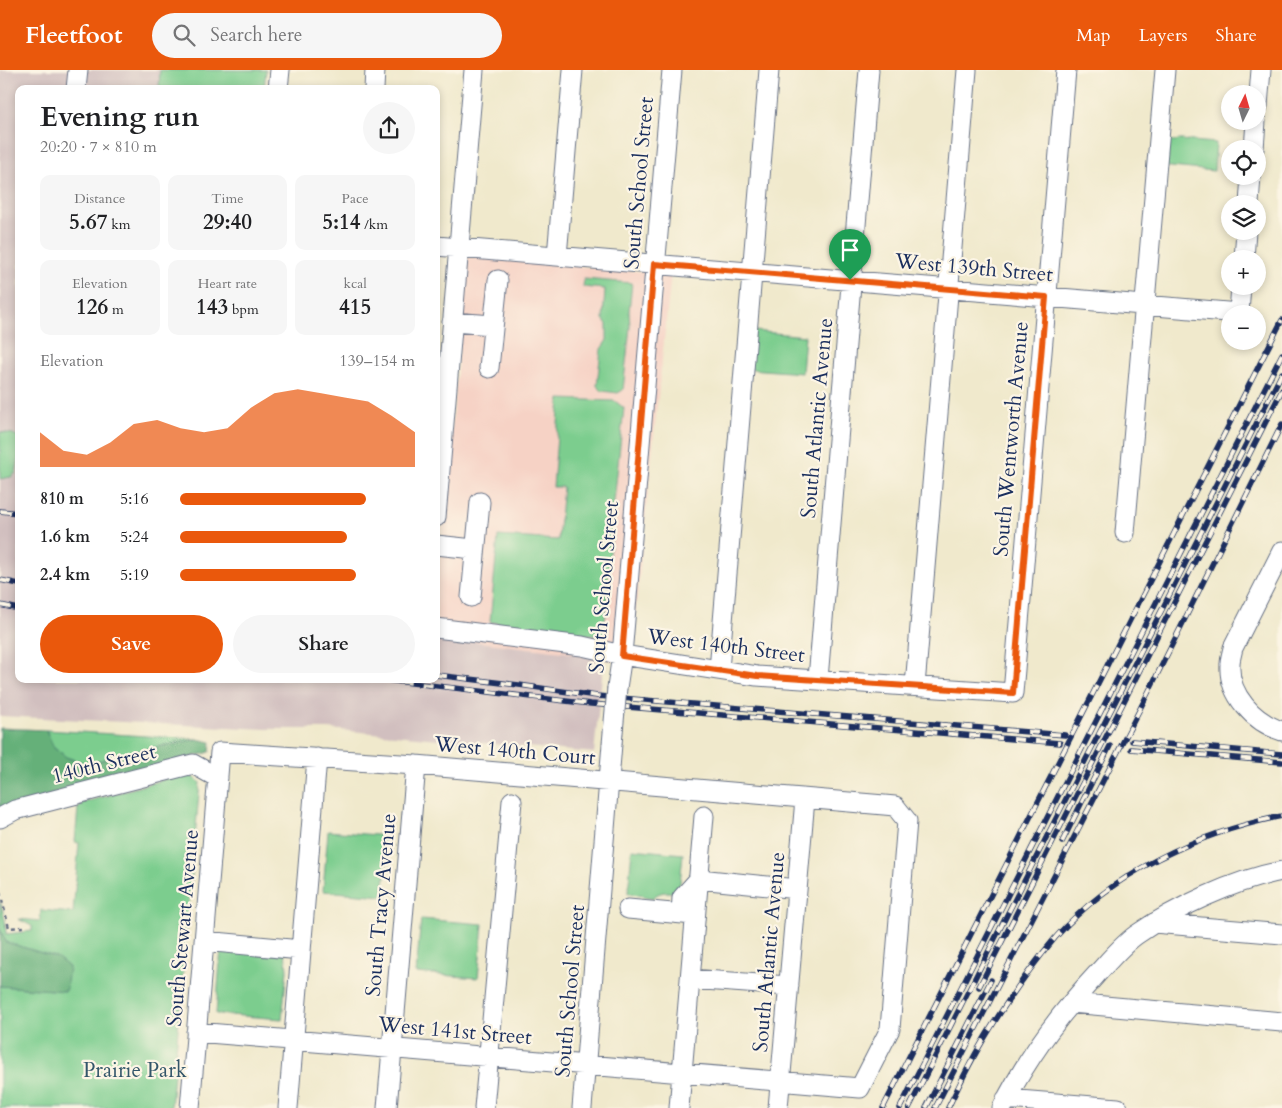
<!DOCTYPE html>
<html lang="en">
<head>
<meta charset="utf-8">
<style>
  body { margin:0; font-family:Cardo,serif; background:#f6f6f6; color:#202124; height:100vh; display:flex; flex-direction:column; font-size:19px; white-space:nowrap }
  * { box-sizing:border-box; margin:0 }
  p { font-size:16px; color:#757577 }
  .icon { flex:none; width:28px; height:28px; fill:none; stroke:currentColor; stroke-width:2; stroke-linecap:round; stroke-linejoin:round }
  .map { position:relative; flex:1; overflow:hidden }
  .details { position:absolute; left:15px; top:15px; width:425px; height:598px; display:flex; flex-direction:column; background:#fff; border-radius:10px; box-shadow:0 2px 8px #0003 }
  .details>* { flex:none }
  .needle { width:32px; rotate:5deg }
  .fabs { position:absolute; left:1221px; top:15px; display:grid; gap:10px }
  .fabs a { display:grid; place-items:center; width:45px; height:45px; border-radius:50%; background:#fff; box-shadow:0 2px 8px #0003; font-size:25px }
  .pin { position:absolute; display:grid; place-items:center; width:42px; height:42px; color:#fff; margin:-51px -21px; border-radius:50% 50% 50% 0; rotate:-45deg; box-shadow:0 0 5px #0007 }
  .pin .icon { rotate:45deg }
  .round { display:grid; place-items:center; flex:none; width:52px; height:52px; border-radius:26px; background:#f6f6f6 }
  .headline { display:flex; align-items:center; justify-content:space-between; height:85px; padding:0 25px }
  h1 { font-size:28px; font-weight:700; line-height:38px }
  .stats { display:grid; grid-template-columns:repeat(3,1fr); gap:8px; height:85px; padding:5px 25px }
  .stats div { display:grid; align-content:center; border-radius:10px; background:#f6f6f6; text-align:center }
  .stats b { font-size:21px; font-weight:700 }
  .stats small { font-size:14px; font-weight:400 }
  .stats p { font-size:14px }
  .chart { height:140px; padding:10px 25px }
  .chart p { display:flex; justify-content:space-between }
  .chart svg { width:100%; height:90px; margin-top:5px; fill:#ea580c; opacity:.7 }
  .action { display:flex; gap:10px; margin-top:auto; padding:10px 25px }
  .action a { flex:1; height:58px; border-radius:30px; background:#ea580c; color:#fff; font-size:20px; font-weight:700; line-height:58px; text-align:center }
  .action a+a { background:#f6f6f6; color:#202124 }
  ul { padding:0 25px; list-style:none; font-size:16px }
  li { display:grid; grid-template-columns:80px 60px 1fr; align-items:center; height:38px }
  li i { height:12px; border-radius:6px; background:#ea580c }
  header { display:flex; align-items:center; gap:30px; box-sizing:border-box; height:70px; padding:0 25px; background:#ea580c; color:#fff }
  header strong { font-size:24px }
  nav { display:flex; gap:28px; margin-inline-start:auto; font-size:18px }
  .search { width:350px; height:45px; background:#f6f6f6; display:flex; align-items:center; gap:12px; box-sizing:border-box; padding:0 18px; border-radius:28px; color:#757577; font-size:19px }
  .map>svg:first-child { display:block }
</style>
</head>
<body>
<header>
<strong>Fleetfoot</strong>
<div class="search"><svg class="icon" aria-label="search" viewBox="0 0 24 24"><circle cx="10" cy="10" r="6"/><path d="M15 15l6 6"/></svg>Search here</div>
<nav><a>Map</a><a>Layers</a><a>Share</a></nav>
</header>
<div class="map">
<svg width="1282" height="1038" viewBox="0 0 1282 1038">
  <rect width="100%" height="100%" fill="#fcf5e5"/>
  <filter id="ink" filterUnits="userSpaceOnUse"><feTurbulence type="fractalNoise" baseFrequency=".02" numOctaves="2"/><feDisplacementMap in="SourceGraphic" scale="10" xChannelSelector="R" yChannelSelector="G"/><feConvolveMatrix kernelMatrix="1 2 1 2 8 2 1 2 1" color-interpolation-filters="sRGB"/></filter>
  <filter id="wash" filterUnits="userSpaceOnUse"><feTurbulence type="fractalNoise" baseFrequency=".0096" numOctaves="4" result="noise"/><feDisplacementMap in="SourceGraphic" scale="20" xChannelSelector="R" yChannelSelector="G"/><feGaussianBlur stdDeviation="1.12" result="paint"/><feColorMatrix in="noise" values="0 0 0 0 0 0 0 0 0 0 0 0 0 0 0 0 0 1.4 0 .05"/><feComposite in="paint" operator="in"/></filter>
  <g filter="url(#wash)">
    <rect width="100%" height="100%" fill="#f0e9cc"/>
    <path fill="#f6d2c5" d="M468,187L671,204L630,593L436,567V524Z"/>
    <path fill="#d1bfbf" d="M0,0H160L159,19H19V609H436V567L604,587L594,683L328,659H266L0,646Z"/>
    <path fill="#7ccd8e" stroke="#4c7e76" d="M160,0H266L264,19H159Z
      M1181,70L1216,73L1214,101L1160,96L1162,72Z
      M584,209L632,213L629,241L630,257L623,320L618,323L602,321L597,316L601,279L607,270V254L603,249L605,219L583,217Z
      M754,261L805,266L802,303L750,299Z
      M560,329L615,331L624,338L613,441L604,567L490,552L498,466L558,470L563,417H553Z
      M0,362L13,364L19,367V387L16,403L11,407L0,409Z
      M46,660L197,669L143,680L86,694L66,687L53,676Z
      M180,705L192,707L200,712L171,1038H0V916L66,921L58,888L6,872L0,859V830L5,850L6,864L32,861V856L18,849L40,851L41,840L73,843L79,773L75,772L78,738L82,733Z
      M328,761L389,766L383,826L323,821Z
      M632,779L683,784L679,823C669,822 660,820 653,828L628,823Z
      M421,849L483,854L478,908L416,903Z
      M221,878L285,882L287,900L282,949L216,944Z"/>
    <path fill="#65b079" stroke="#40706c" d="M0,658L46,660L53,676L66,687L86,694L143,680L197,669L211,672L210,682L18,735L0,744Z
      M0,859L6,872L58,888L69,897L66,921L0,916Z"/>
  </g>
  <g filter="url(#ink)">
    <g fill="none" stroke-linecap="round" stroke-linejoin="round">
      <defs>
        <path id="minor" d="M76,19L78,0
          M278,19L280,0
          M374,19L375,0
          M1258,36L1261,0
          M1254,79L1256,51
          M1249,134L1251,106
          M436,176L1239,243L1241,216
          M557,186L573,0
          M1244,189L1246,161
          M452,252L493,255
          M489,298L498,210
          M436,447L474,0
          M1125,463L1165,0
          M436,475L474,479
          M1282,481L1233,578C1232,583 1230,589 1230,594C1228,625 1254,652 1282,661
          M471,527L480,432
          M436,558L582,576L622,585L757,606L1013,623L1066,0
          M719,600L769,0
          M818,609L869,0
          M915,616L967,0
          M617,618L622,585L672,0
          M0,748L15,740L193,694L218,708
          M628,839L694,845
          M681,844L682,828L699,809L797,819
          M1154,853L1282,864
          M204,871L301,880
          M690,909L789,916
          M1071,933L1282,952
          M1006,1029L1118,1038
          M190,1038L220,682L416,695L884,735L895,736L907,751L890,959L860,1018L196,962
          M288,1038L317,688
          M387,1038L416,695
          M484,1038L512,731
          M582,1038L612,674
          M679,1038L704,746
          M778,1038L805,729
          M1002,1038C1026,989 1059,945 1096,905C1109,891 1121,876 1136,865C1176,837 1235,810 1282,801"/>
      </defs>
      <use href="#minor" stroke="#667084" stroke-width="21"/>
      <path stroke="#667084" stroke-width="2.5" stroke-dasharray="4 4" stroke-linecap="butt" d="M0,822L9,858L25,857"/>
      <use href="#minor" stroke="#fff" stroke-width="19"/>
      <defs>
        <path id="rail" d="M0,441L19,443
          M0,510L19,514
          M0,535L19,539
          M436,605L519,615L597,626L1065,665
          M378,609L591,634L1060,673
          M1132,671L1282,684
          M1131,679L1282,692
          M1062,772L1110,676
          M979,917L1282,320
          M883,1038L1282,250
          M900,1038L1282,284
          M909,1038L1282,303
          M926,1038L991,910
          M935,1038L1145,629L1282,354
          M948,1038C960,1013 972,988 987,964C1007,931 1030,898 1055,868C1113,802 1197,763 1282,746"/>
      </defs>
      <use href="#rail" stroke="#1b2f5e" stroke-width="5.5"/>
      <use href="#rail" stroke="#fcf5e5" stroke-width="4" stroke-dasharray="11" stroke-linecap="butt"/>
      <defs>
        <path id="minor-bridge" d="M612,674L617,618"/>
      </defs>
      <use href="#minor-bridge" stroke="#667084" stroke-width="21" stroke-linecap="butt"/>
      <use href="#minor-bridge" stroke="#fff" stroke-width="19"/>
    </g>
  </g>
  <g fill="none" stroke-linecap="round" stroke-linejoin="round" filter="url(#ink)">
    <defs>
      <path id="route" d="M654,194L1046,227L1013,623L757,606L622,586Z"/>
    </defs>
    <use href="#route" stroke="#fff" stroke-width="10"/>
    <use href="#route" stroke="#ea580c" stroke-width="6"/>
  </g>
  <g text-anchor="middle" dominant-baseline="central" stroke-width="4.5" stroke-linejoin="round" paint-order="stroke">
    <g font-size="21" fill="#1b2f5e" stroke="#fcf5e5">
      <text transform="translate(639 113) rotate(-85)">South School Street</text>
      <text transform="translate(974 198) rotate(5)">West 139th Street</text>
      <text transform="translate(817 348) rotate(-85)">South Atlantic Avenue</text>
      <text transform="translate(1011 369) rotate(-85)">South Wentworth Avenue</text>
      <text transform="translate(604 517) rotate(-85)">South School Street</text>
      <text transform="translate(726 576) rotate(7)">West 140th Street</text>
      <text transform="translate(515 681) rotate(5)">West 140th Court</text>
      <text transform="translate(104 694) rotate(-14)">140th Street</text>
      <text transform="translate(381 835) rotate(-85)">South Tracy Avenue</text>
      <text transform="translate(183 858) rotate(-85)">South Stewart Avenue</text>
      <text transform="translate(769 882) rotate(-85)">South Atlantic Avenue</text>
      <text transform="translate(570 921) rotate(-85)">South School Street</text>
      <text transform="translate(455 961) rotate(5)">West 141st Street</text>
    </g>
    <g font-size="21" fill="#33566a" stroke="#fcf5e5">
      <text x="135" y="1000">Prairie Park</text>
    </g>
  </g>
</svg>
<div class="fabs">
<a><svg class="needle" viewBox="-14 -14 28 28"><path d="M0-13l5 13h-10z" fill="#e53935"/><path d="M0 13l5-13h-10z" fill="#757577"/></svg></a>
<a><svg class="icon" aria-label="locate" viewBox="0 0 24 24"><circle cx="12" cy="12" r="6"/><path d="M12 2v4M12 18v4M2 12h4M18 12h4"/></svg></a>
<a><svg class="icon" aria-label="layers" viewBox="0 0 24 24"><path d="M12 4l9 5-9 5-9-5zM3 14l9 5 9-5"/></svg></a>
<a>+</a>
<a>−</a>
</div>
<div class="pin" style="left:850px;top:210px;background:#1e9e55"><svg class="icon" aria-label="arrive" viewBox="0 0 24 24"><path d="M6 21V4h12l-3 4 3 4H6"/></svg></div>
<section class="details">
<div class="headline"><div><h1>Evening run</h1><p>20:20 · 7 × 810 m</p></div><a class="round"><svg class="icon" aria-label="share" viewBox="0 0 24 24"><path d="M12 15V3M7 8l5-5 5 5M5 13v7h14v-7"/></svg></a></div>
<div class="stats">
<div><p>Distance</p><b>5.67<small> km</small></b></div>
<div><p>Time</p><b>29:40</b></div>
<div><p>Pace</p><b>5:14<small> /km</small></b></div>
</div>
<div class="stats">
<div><p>Elevation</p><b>126<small> m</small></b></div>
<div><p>Heart rate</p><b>143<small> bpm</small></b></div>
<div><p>kcal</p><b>415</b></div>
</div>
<div class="chart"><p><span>Elevation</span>139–154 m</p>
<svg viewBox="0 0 160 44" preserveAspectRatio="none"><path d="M0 44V27L10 36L20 38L30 32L40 23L50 21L60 25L70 27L80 25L90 15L100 8L110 6L120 8L130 10L140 12L150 19L160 27V44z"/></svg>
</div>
<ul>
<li><b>810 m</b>5:16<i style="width:79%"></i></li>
<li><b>1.6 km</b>5:24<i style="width:71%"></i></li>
<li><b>2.4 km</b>5:19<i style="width:75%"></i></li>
</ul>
<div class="action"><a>Save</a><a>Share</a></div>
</section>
</div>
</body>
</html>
